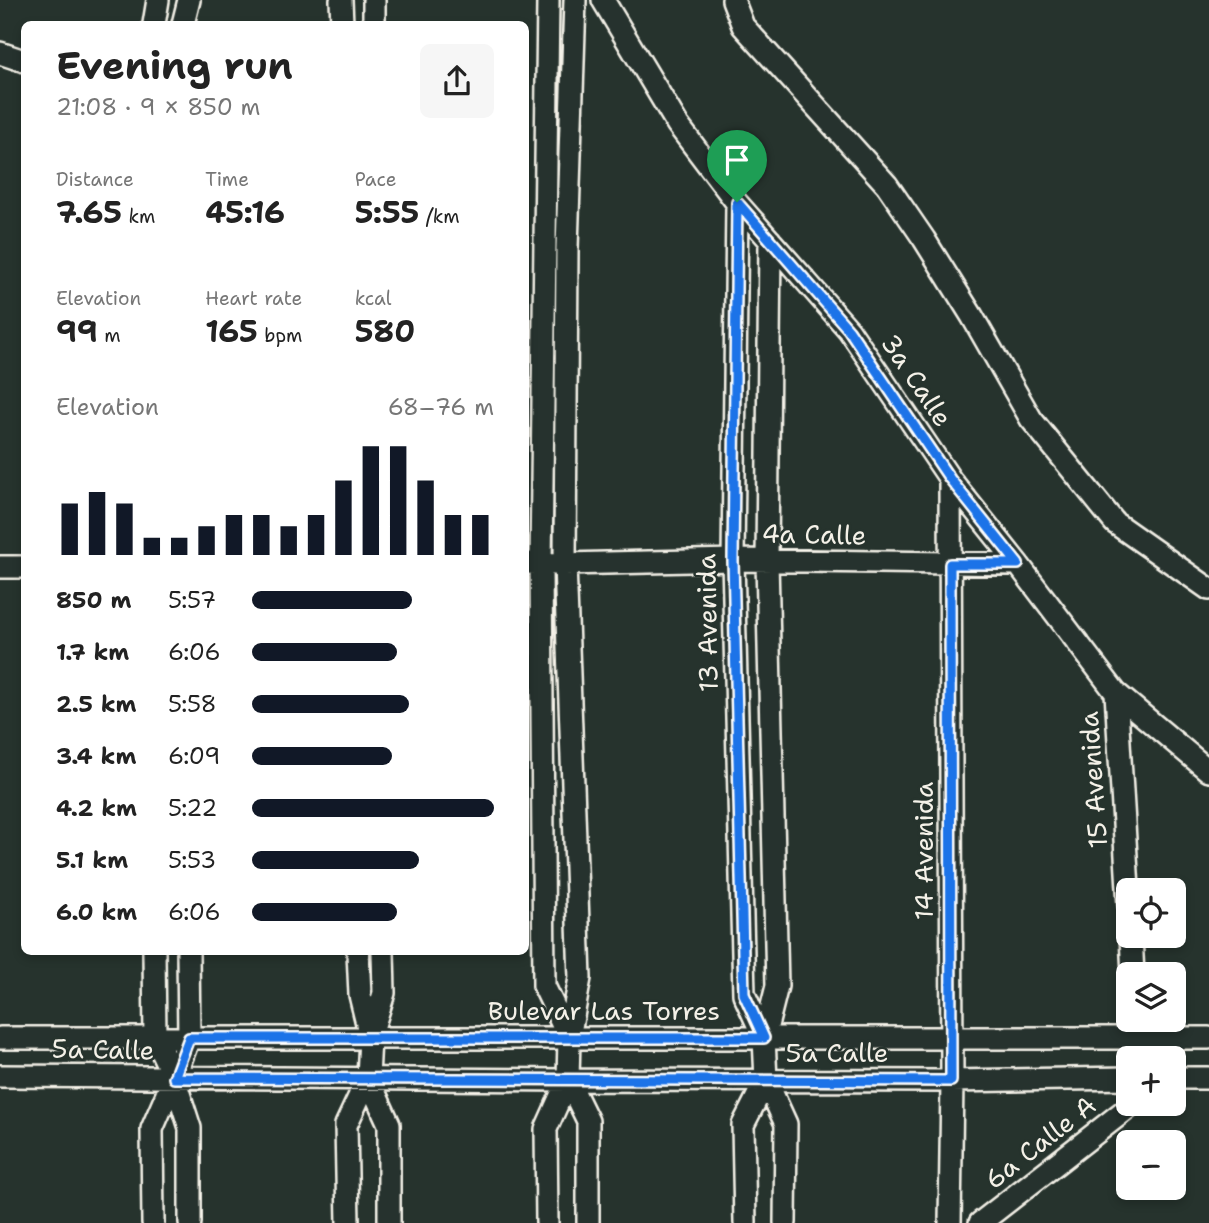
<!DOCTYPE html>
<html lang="en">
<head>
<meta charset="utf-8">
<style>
  body { margin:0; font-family:"Shantell Sans",sans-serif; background:#f6f6f6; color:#222; height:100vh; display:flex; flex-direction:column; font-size:26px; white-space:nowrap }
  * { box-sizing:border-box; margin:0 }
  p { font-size:23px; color:#767676 }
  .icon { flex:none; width:38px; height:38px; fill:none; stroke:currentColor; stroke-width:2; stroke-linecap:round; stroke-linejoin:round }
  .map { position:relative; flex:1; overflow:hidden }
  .side { position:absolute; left:21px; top:21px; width:508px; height:934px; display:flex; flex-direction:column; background:#fff; border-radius:10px; box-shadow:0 4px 10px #0003 }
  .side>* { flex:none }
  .buttons { position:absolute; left:1116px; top:878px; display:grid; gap:14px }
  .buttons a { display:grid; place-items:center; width:70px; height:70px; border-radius:10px; background:#fff; box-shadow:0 4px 10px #0003; font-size:35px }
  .pin { position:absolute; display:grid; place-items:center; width:60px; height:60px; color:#fff; margin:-72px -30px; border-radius:50% 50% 50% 0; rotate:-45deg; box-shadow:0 0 7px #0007 }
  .pin .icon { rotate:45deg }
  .round { display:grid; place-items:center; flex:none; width:74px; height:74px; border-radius:10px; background:#f6f6f6 }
  .head { display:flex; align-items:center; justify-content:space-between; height:119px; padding:0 35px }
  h1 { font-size:38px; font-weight:700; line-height:52px }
  .metrics { display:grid; grid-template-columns:repeat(3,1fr); gap:10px; height:119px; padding:7px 35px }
  .metrics div { display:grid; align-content:center }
  .metrics b { font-size:30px; font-weight:700 }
  .metrics small { font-size:19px; font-weight:400 }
  .metrics p { font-size:19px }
  .chart { height:196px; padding:14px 35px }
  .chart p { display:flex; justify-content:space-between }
  .chart svg { width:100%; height:126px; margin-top:7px; stroke:#111827; stroke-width:6 }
  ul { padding:0 35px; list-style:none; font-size:23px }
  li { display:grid; grid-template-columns:112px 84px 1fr; align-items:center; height:52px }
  li i { height:18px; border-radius:9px; background:#111827 }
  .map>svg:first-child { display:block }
</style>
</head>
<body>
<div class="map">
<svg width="1209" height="1223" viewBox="0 0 1209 1223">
  <rect width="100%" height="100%" fill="#26332d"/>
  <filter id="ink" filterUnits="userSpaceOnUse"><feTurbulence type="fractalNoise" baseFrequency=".0143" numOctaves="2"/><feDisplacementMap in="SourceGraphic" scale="14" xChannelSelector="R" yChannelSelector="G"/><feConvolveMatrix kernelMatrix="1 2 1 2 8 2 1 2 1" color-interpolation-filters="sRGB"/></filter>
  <g filter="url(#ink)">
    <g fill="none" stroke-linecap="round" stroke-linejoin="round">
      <defs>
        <path id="minor" d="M341,0L342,24
          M374,0V24
          M548,0L541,563L544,986L569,1038
          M603,0L678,125L737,203L849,330L950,479L1018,564L1116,693L1209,771
          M733,0L743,26L887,185L924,239L972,316L1031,419L1115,523L1209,589
          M154,24L158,0
          M183,24L189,0
          M0,53L24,61
          M737,203L733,560L744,994L764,1038
          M770,240L767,561L777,986L764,1038L766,1080L786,1124L785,1223
          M950,479L952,1081L950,1223
          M525,563L565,564L733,560L1018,564
          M0,567H24
          M1116,693L1129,905
          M1131,936L1133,975
          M154,952L155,1038L174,1078L190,1128V1223
          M358,952L360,995L370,1036
          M1136,1020L1137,1038L1141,1059
          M0,1038H1209
          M0,1076L568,1080L952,1081L1129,1078
          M368,1078L389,1124V1223
          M1174,1078H1209
          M568,1080L588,1121V1223
          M153,1223L152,1129L174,1078L189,1038L188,952
          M348,1223L346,1125L368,1078L370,1038L384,993L383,952
          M547,1223L546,1129L568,1080L569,1038L580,978L565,564L567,248L575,0
          M745,1223L743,1125L766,1080
          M980,1223L1133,1104"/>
      </defs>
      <use href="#minor" stroke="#f4f1e8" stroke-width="26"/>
      <use href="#minor" stroke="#26332d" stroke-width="21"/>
    </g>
  </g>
  <g fill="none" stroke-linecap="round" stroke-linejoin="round" filter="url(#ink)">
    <defs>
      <path id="route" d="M737,202L849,330L950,479L1018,564H950L951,1081L174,1078L189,1038H764L744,994L733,561Z"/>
    </defs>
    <use href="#route" stroke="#fff" stroke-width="14"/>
    <use href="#route" stroke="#1a73e8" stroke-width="9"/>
  </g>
  <g text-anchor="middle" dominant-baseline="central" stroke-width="5" stroke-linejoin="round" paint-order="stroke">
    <g font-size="26" fill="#f4f1e8" stroke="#26332d">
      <text transform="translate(917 380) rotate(56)">3a Calle</text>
      <text transform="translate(814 534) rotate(1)">4a Calle</text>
      <text transform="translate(707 623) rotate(-91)">13 Avenida</text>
      <text transform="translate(1093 780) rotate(-94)">15 Avenida</text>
      <text transform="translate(923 851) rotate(-90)">14 Avenida</text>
      <text x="604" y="1010">Bulevar Las Torres</text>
      <text transform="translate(103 1049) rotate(1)">5a Calle</text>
      <text x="837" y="1052">5a Calle</text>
      <text transform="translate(1040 1142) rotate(-38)">6a Calle A</text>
    </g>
  </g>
</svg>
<div class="buttons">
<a><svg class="icon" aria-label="locate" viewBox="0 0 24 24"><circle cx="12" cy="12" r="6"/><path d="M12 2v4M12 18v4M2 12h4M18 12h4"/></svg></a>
<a><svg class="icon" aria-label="layers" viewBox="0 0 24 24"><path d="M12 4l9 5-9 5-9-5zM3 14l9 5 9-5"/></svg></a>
<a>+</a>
<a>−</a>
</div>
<div class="pin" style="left:737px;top:202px;background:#1e9e55"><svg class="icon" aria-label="arrive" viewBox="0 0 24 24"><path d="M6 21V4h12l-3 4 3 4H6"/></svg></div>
<section class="side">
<div class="head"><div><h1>Evening run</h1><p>21:08 · 9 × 850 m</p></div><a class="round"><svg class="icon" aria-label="share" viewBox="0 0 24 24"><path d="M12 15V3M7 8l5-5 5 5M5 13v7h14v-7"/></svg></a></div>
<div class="metrics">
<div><p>Distance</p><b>7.65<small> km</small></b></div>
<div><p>Time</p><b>45:16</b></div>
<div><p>Pace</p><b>5:55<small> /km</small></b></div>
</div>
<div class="metrics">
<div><p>Elevation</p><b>99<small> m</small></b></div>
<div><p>Heart rate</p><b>165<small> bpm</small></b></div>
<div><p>kcal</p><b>580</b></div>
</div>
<div class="chart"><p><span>Elevation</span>68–76 m</p>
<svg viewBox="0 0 160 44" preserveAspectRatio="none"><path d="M5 44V26M15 44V22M25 44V26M35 44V38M45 44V38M55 44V34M65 44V30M75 44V30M85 44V34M95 44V30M105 44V18M115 44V6M125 44V6M135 44V18M145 44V30M155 44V30"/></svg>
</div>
<ul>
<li><b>850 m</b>5:57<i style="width:66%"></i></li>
<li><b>1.7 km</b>6:06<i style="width:60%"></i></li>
<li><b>2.5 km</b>5:58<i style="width:65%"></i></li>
<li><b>3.4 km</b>6:09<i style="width:58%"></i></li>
<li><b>4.2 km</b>5:22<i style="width:100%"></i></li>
<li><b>5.1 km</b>5:53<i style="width:69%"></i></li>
<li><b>6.0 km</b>6:06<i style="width:60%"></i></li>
</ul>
</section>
</div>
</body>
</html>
